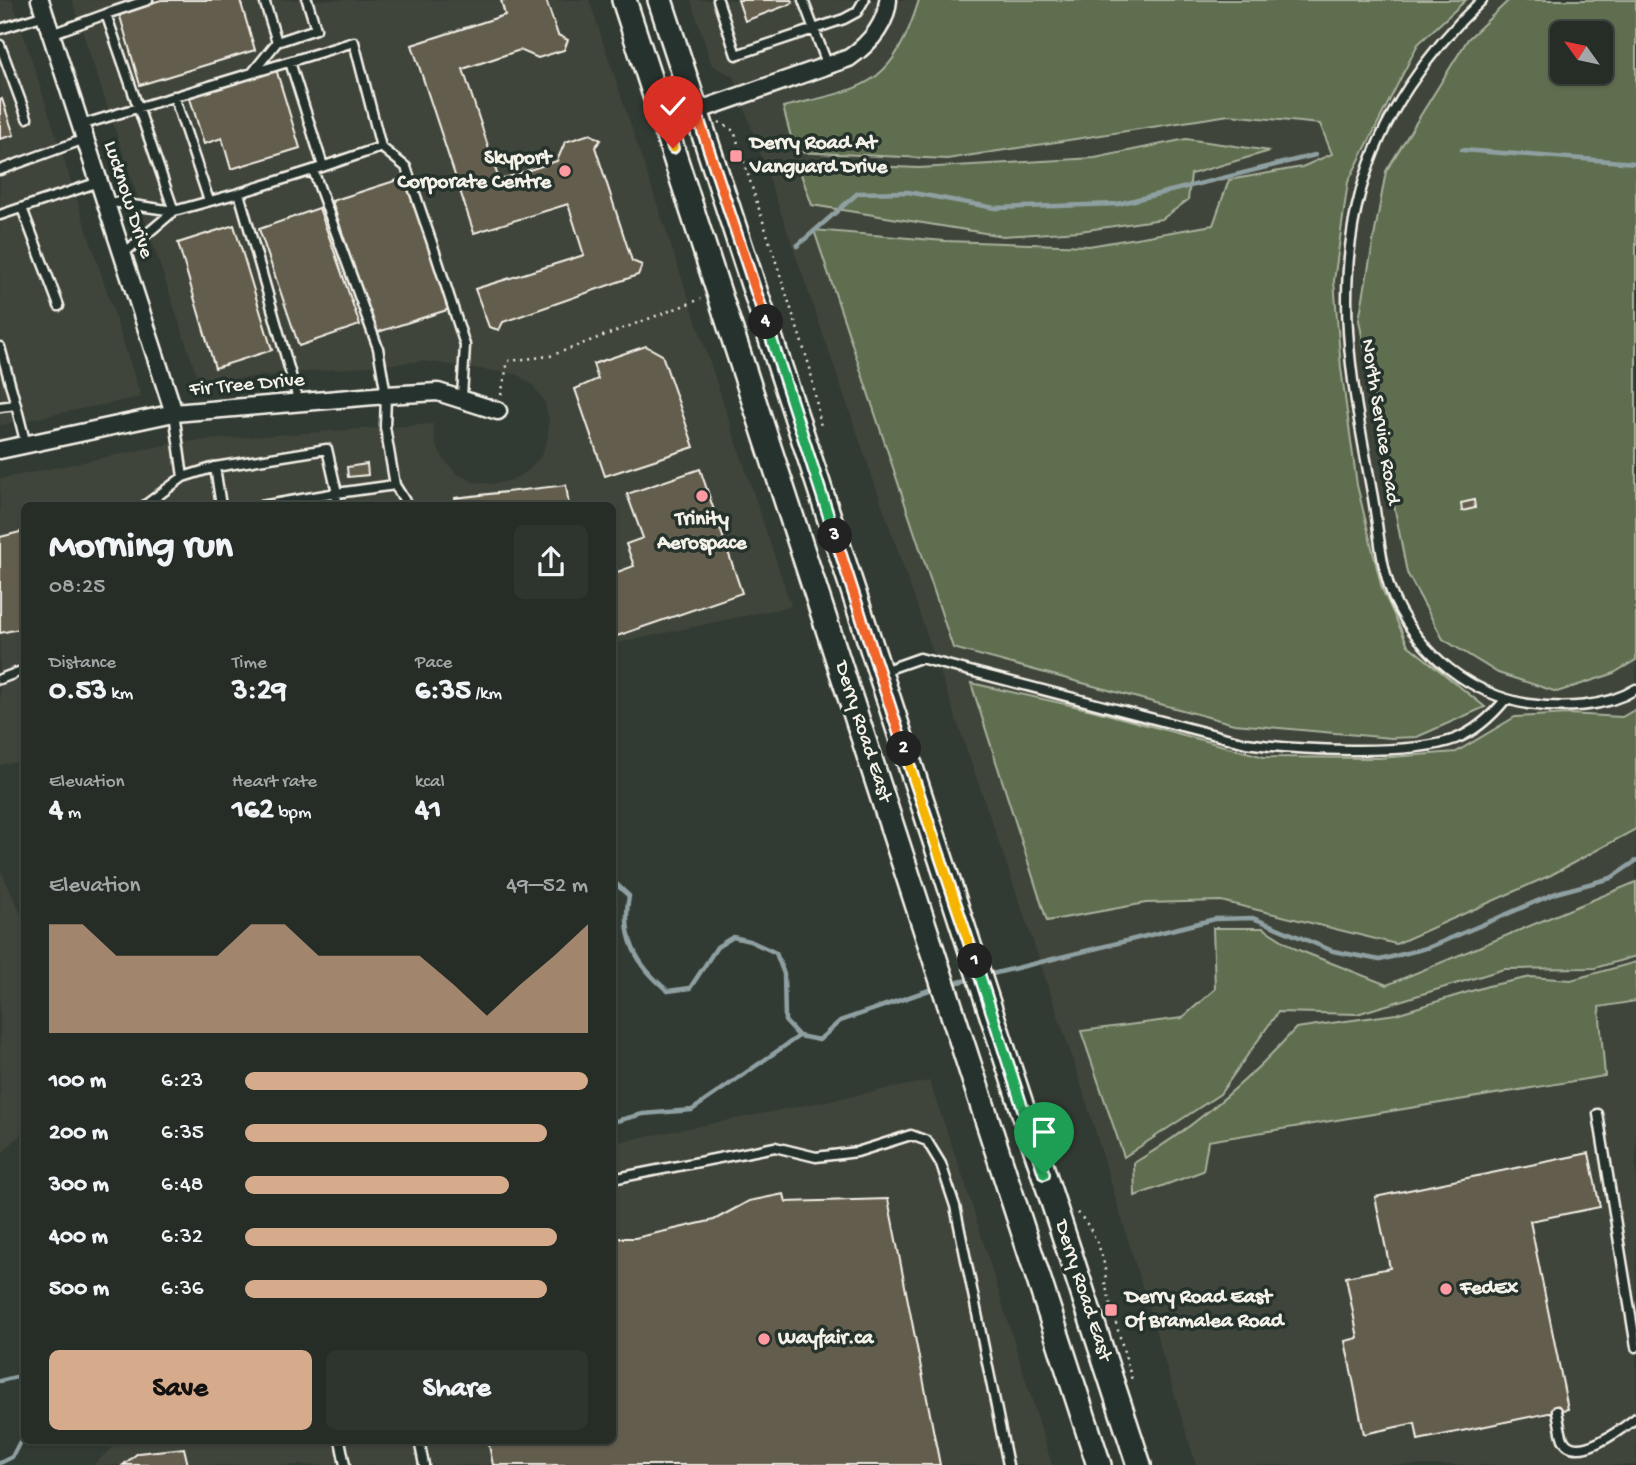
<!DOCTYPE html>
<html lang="en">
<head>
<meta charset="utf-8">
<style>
  body { margin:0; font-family:"Gochi Hand",sans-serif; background:#2e342e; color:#f1f3f6; height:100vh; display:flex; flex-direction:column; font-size:26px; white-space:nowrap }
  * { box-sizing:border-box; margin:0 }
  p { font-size:23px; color:#a4a7a7 }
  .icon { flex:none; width:38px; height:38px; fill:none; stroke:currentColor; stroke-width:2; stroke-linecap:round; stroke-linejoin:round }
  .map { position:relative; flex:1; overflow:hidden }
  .sheet { position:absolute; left:21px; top:502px; width:595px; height:942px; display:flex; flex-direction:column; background:#262c26; border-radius:10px; box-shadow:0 2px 5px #0004,0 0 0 2px #424843 }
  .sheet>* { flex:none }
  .needle { width:46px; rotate:303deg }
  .tools { position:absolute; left:1550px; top:21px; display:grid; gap:14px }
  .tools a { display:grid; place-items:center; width:63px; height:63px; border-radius:10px; background:#262c26; box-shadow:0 2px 5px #0004,0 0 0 2px #424843; font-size:35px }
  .pin { position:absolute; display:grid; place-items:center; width:60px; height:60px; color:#fff; margin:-72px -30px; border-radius:50% 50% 50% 0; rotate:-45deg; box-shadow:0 0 7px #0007 }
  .pin .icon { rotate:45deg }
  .km { position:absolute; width:35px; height:35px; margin:-18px; border-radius:50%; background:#222; color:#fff; font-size:19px; line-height:35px; text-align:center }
  .round { display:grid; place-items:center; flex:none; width:74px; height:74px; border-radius:10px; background:#2e342e }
  .headline { display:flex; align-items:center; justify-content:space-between; height:119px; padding:0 28px }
  h1 { font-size:38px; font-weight:700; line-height:52px }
  .figures { display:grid; grid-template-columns:repeat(3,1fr); gap:10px; height:119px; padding:7px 28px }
  .figures div { display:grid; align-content:center }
  .figures b { font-size:30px; font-weight:700 }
  .figures small { font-size:19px; font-weight:400 }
  .figures p { font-size:19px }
  .chart { height:196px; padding:14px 28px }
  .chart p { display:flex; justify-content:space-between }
  .chart svg { width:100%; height:126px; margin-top:7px; fill:#d6ab8b; opacity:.7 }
  .action { display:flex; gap:14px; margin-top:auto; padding:14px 28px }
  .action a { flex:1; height:80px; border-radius:10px; background:#d6ab8b; color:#111; font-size:28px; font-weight:700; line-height:80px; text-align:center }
  .action a+a { background:#2e342e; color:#f1f3f6 }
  ul { padding:0 28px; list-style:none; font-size:23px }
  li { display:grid; grid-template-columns:112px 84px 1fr; align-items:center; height:52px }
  li i { height:18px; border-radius:9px; background:#d6ab8b }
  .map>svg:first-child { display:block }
</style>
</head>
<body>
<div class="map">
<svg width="1636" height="1465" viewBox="0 0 1636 1465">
  <rect width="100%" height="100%" fill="#323b33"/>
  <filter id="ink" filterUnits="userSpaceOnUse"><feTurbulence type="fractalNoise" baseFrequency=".0143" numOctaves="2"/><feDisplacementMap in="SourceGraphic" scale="14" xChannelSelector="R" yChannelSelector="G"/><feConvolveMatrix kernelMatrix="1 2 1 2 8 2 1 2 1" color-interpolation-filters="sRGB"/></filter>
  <g filter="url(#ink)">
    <path fill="#41453b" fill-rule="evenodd" d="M0,0H12L141,397L0,425Z
      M72,0H589L791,606L613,644L612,506H24V760L0,765V479L180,442L433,424L435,443L444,460L457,474L474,482L493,484L512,480L528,471L541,456L548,438L549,419L544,401L533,385L517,374L423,361L199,382Z
      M691,0H1636V1465H1196L1079,1077L1023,912L734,77L712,65ZM1563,33H1601V72H1563Z
      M0,869L24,921V1119L21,1134L0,1155Z
      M929,1081L965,1183L1052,1465H93L121,1440H612L613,1143Z"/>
    <path fill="#5e6e50" stroke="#a9b09c" stroke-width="2" fill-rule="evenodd" d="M919,0H1466L1418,44L1348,182L1334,281L1341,368L1357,485L1382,589L1408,645L1485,707L1417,737L1391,738L1234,724L953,648L814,230L945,241L1089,246L1213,225L1229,180L1302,167L1332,154L1320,124L1229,115L947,159L795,152L783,107C866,87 891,89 919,0Z
      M1509,0H1636V660L1612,674L1557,692L1498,673L1443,639L1407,573L1359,320L1386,171L1468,39ZM1563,33H1601V72H1563Z
      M1186,139L1270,151L1191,174L1188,200L1162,219L1080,231L1003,236L812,205L797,163L919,168L1095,158Z
      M971,683L1092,710L1264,757L1378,758L1456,752L1515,717L1568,714L1622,717L1636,709V829L1551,875L1396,944L1221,901L1146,903L1047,921Z
      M1636,882V956L1595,968L1504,969L1357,1014L1278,1012L1220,1094L1124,1157L1081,1031L1182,1018L1215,989L1213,928H1263L1296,949L1387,985Z
      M1636,962V1001L1599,1007L1605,1076L1208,1141L1203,1171L1135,1196L1134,1163C1195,1127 1248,1081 1296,1028L1396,1014L1488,986L1531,977L1571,980Z"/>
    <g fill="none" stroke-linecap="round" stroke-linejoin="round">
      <path stroke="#8fa0a2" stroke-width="4.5" d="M1462,150L1636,163
        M797,246L858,193L908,192L995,208L1118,204L1315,155
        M612,880L629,896C621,937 636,965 668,991L690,988L717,947L733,937L750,941L776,953L784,974L785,1021L799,1036L819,1040L840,1021L938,987
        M988,975L1215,919L1253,918L1333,951L1380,960L1430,947L1556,893L1611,878L1636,861
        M950,984L972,979
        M612,1122L643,1114L692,1110L799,1036
        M24,1276V1285
        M0,1381L24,1375
        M0,1463L12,1457L24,1434"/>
    </g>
    <path fill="#645d4d" stroke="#f4f1e8" stroke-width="2" d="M161,0H240L255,50L140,85L119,13Z
      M501,0H546L558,35L568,40L564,50L538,58L520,50L463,69L499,180L557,161L565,142L590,134L601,140L595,147L632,261L642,265L638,275L503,322L499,330L489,327L475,289L584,255L568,204L474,233L412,45L505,15Z
      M738,0H792L793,3L745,21Z
      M276,69L300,148L231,169L222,138L204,144L189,95Z
      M2,99L14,135L0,139V100Z
      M407,177L450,309L375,333L332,201Z
      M319,208L360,325L299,346L259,229Z
      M234,225L272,350L215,368L178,243Z
      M646,346L662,355L694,447L605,476L575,389L598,379L593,364Z
      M367,464L368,475L348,477L347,467Z
      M700,469L742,593L617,636L612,623V574L634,566L626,544L643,538L627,494Z
      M566,485L569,506H456L455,498Z
      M1474,500L1475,508L1462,511L1461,503Z
      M24,531V628L0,633V537Z
      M1589,1153L1600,1207L1530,1221L1568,1409L1418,1440L1415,1423L1364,1434L1345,1341L1358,1338L1346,1277L1390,1268L1375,1197Z
      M784,1194L786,1202L888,1199L940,1465H493L488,1440H612V1238H635L714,1220L749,1201Z
      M184,1448L188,1465H123L138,1453Z"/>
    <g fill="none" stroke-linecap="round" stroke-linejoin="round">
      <defs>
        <path id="lane" d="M264,0L277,42
          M718,0L736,55L844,19L857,12L864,0
          M803,0L828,66
          M1482,0C1428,51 1381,117 1361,190C1332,296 1354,393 1373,498C1379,532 1381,571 1395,601C1421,655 1470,694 1528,704C1563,709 1605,708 1636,689
          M106,14L148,0
          M0,29L45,15
          M51,34L106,14L174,211
          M0,45L27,118
          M290,62L323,166
          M253,72L277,42L316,29L307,0
          M174,96L209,201
          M81,125L354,42L381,147
          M0,170L85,139
          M313,170L381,147L406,167L432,243L465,345L462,397
          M105,201L174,211L239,193
          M22,208L59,306
          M0,215L99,182
          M123,254L174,211
          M0,347L16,405
          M299,403L239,193L313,170L378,348L386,395L385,427L395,485L337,493L336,506
          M0,407L16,405L26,445
          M174,413L183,477
          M215,467L221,506
          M395,485L408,506
          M144,506L183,477L215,467L327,449L337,493L261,506
          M883,671L920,658L1246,743C1295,750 1410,756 1455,739C1476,731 1491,717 1505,700
          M0,679L24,670
          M1598,1114L1636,1347
          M612,1179L775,1147L816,1157L857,1152L911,1135L927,1141L941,1164L955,1206L1008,1465
          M1557,1411C1559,1420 1560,1431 1563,1439C1575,1465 1623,1428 1636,1418
          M340,1440L345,1465
          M419,1440L424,1465"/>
        <path id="street" d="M40,0L174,413
          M665,122L849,58C869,44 886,26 888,0
          M0,450L174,413L386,395L438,392L498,411"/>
        <path id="secondary" d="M624,0L1099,1465
          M660,0L1139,1465"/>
      </defs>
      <use href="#lane" stroke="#f4f1e8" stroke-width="13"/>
      <use href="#street" stroke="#f4f1e8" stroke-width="21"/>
      <use href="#secondary" stroke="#f4f1e8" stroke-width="28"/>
      <path stroke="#f4f1e8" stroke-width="2.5" stroke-dasharray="2 5" stroke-linecap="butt" d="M719,122L734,131L810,368L821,427
        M501,395L508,361L550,356L701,299
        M1077,1213C1093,1225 1109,1265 1105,1284L1132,1380"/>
      <use href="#lane" stroke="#26332d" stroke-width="8"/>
      <use href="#street" stroke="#26332d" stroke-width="16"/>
      <use href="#secondary" stroke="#26332d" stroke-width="23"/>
    </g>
  </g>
  <g fill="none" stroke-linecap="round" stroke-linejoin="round" filter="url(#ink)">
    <defs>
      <path id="split-1" d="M975,961L1044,1174"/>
      <path id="split-2" d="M904,749L975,961"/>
      <path id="split-3" d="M835,536L904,749"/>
      <path id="split-4" d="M766,322L835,536"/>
      <path id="split-5" d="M696,111L766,322"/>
      <path id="split-6" d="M673,148L665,122L696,111"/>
    </defs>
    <use href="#split-1" stroke="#fff" stroke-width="14"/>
    <use href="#split-2" stroke="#fff" stroke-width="14"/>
    <use href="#split-3" stroke="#fff" stroke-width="14"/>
    <use href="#split-4" stroke="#fff" stroke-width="14"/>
    <use href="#split-5" stroke="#fff" stroke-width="14"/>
    <use href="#split-6" stroke="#fff" stroke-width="14"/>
    <use href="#split-1" stroke="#22a559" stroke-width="9"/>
    <use href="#split-2" stroke="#f5b400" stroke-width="9"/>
    <use href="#split-3" stroke="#f0652b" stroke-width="9"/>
    <use href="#split-4" stroke="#22a559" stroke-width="9"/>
    <use href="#split-5" stroke="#f0652b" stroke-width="9"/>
    <use href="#split-6" stroke="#f5b400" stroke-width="9"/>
  </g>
  <g fill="#ff9aa2" stroke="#26332d" stroke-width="2.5">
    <rect x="729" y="149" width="14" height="14" rx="3.5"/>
    <circle cx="565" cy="171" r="7"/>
    <circle cx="702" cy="496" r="7"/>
    <circle cx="1446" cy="1289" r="7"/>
    <rect x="1104" y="1303" width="14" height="14" rx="3.5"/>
    <circle cx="764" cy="1339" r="7"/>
  </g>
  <g text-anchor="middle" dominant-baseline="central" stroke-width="7" stroke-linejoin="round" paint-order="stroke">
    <g font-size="21" font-weight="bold" fill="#f4f1e8" stroke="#26332d" text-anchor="start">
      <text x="750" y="144">Derry Road At<tspan x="750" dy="24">Vanguard Drive</tspan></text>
      <text x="551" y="159" text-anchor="end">Skyport<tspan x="551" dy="24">Corporate Centre</tspan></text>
      <text x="702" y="520" text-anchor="middle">Trinity<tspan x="702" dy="24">Aerospace</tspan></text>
      <text x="1460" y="1289">FedEx</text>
      <text x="1125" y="1298">Derry Road East<tspan x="1125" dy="24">Of Bramalea Road</tspan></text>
      <text x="778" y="1339">Wayfair.ca</text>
    </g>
    <g font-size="21" fill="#f4f1e8" stroke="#26332d">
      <text transform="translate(127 200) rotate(72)">Lucknow Drive</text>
      <text transform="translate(247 386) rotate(-5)">Fir Tree Drive</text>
      <text transform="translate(1379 422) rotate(81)">North Service Road</text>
      <text transform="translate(862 732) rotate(72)">Derry Road East</text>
      <text transform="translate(1082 1291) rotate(72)">Derry Road East</text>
    </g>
  </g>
</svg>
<div class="tools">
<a><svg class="needle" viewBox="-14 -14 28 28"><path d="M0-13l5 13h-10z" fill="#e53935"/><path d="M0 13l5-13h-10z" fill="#a4a7a7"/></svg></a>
</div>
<div class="pin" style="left:1044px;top:1174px;background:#1e9e55"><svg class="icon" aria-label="arrive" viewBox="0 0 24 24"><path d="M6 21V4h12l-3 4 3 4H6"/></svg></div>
<div class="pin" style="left:673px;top:148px;background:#d93025"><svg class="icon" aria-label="check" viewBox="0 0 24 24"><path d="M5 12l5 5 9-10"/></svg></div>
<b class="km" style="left:975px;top:961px">1</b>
<b class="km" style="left:904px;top:749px">2</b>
<b class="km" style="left:835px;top:536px">3</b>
<b class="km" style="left:766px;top:322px">4</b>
<section class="sheet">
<div class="headline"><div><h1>Morning run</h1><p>08:25</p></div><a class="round"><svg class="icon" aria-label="share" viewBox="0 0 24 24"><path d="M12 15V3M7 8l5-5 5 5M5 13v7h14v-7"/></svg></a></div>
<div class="figures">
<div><p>Distance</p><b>0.53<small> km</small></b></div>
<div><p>Time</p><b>3:29</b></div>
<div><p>Pace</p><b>6:35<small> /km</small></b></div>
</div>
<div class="figures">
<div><p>Elevation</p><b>4<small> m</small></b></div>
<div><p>Heart rate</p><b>162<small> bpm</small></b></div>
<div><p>kcal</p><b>41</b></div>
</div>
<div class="chart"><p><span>Elevation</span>49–52 m</p>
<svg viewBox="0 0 160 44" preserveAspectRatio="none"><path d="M0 44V6L10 6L20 17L30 17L40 17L50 17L60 6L70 6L80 17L90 17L100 17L110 17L120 27L130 38L140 27L150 17L160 6V44z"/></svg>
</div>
<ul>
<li><b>100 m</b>6:23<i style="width:100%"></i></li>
<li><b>200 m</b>6:35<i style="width:88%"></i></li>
<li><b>300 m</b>6:48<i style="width:77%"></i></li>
<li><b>400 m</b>6:32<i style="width:91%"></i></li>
<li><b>500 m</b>6:36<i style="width:88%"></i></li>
</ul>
<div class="action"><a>Save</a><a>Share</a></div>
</section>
</div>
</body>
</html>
